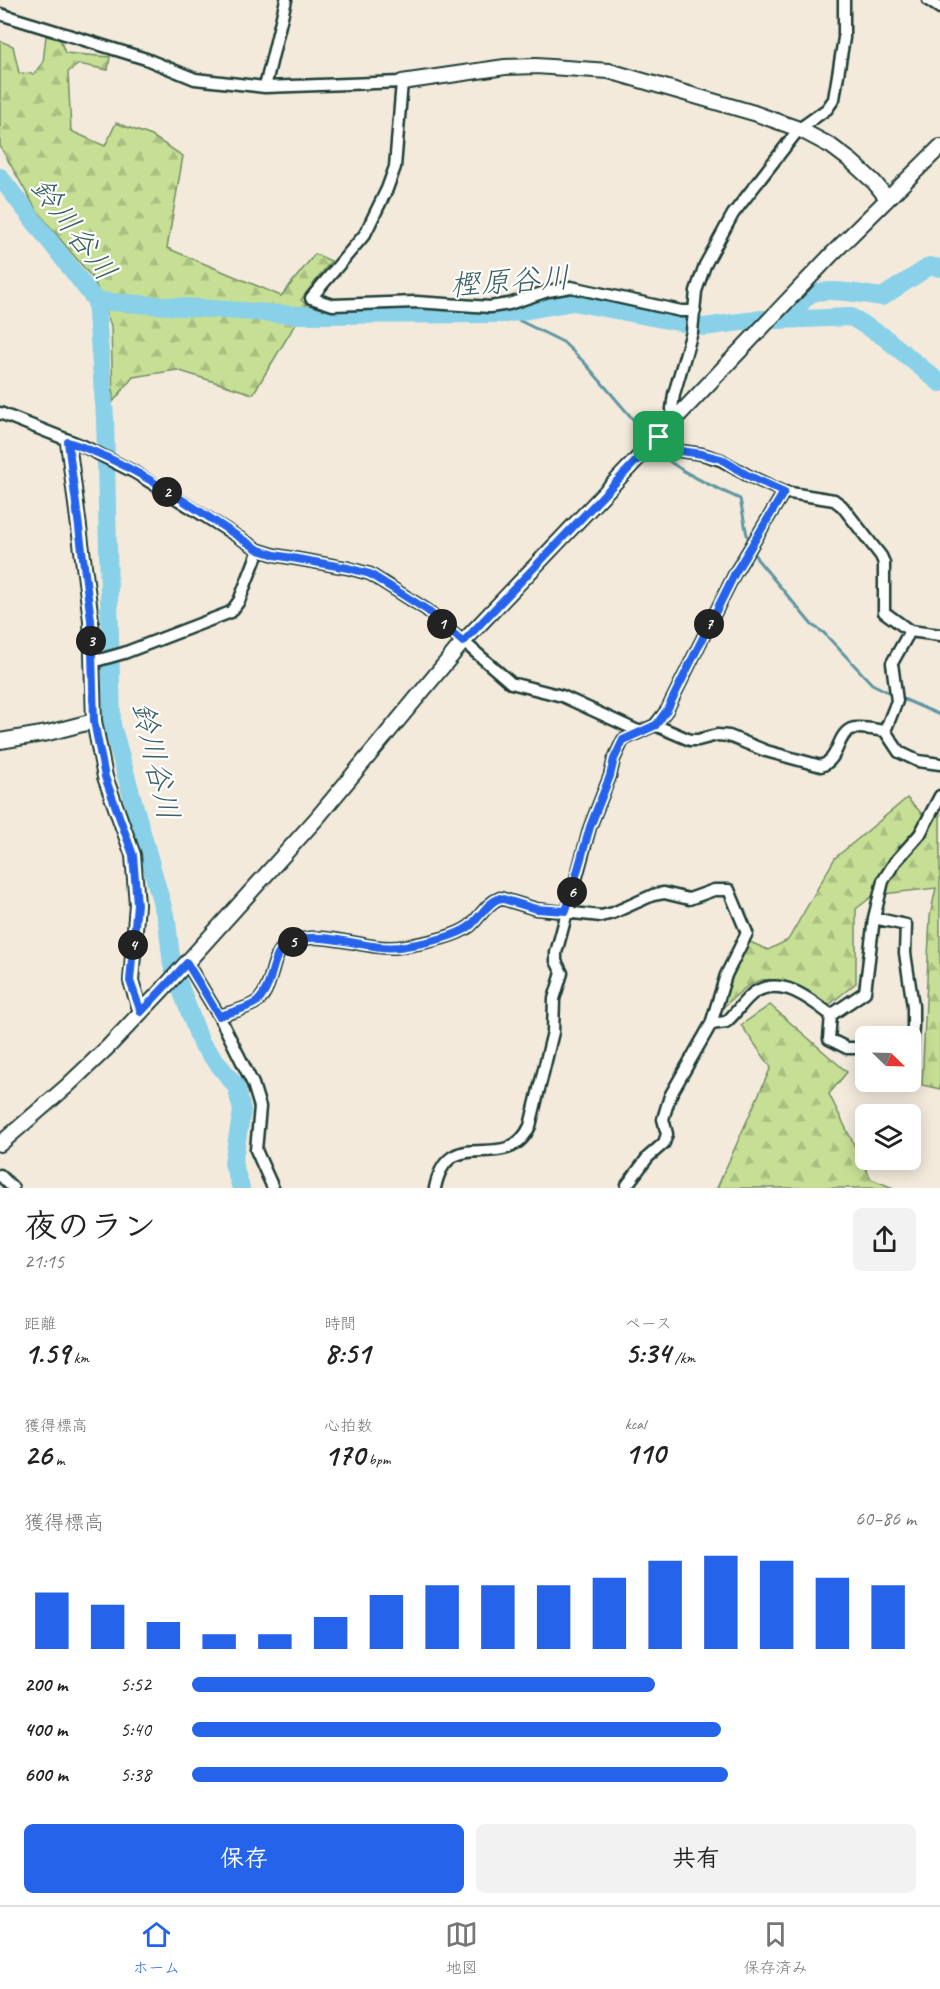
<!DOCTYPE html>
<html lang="ja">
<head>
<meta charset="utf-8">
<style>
  body { margin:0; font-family:Caveat,"Klee One",sans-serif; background:#f2f2f2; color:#222; height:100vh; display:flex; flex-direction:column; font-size:22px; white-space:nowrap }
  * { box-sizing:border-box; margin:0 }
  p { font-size:20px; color:#767676 }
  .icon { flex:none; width:33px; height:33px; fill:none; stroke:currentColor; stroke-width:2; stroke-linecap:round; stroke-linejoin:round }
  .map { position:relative; height:1188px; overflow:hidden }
  .sheet { display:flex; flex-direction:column; background:#fff; flex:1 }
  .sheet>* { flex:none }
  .needle { width:39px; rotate:113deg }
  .fabs { position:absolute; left:855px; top:1026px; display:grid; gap:12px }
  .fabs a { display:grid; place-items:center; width:66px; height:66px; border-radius:9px; background:#fff; box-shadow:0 3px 15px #0003; font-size:30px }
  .pin { position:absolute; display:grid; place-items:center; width:51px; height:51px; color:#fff; margin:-26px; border-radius:12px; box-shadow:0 3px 9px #0006 }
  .km { position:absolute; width:30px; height:30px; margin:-15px; border-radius:50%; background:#222; color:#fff; font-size:16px; line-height:30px; text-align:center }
  .round { display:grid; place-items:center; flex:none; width:63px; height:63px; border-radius:9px; background:#f2f2f2 }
  .overview { display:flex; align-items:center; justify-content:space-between; height:102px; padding:0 24px }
  h1 { font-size:33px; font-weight:700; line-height:45px }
  .stats { display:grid; grid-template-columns:repeat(3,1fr); gap:9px; height:102px; padding:6px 24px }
  .stats div { display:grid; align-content:center }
  .stats b { font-size:30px; font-weight:700 }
  .stats small { font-size:16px; font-weight:400 }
  .stats p { font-size:16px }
  .chart { height:168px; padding:12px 24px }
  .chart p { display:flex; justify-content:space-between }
  .chart svg { width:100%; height:108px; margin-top:6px; stroke:#2563eb; stroke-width:6 }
  .button { display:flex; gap:12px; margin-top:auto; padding:12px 24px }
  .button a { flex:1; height:69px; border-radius:9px; background:#2563eb; color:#fff; font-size:24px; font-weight:700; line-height:69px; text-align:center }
  .button a+a { background:#f2f2f2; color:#222 }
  ul { padding:0 24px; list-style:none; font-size:20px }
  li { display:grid; grid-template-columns:96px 72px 1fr; align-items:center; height:45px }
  li i { height:15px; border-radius:8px; background:#2563eb }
  .dock { display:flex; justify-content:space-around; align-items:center; height:84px; border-top:2px solid #e0e0e0; background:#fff; font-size:16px; color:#767676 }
  .dock a { display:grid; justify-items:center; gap:3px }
  .dock .active { color:#2563eb }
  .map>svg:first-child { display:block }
</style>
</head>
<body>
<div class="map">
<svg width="940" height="1188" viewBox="0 0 940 1188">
  <defs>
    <pattern id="forest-firs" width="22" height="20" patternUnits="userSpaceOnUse" patternTransform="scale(1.5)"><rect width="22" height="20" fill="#c6df95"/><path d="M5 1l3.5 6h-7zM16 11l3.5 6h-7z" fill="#aac081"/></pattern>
  </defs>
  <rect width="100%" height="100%" fill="#f3eadc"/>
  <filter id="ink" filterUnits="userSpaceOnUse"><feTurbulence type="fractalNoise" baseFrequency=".0167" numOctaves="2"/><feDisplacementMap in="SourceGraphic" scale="12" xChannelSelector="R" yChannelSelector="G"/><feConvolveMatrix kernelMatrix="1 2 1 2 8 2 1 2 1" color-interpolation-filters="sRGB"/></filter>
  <g filter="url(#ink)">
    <path fill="url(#forest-firs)" stroke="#728e64" stroke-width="1.5" d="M46,36L60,39L65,53L110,57L108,70L79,64L68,72L71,131L105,146L116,123L152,136L183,156L167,248L281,296L315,254L331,261L301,300L307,305L253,394L177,370L133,377L113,402L111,326L94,280L37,211L0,146V41L13,46L19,73L34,74L43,62Z
      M907,798L931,823L940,809V1089L922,1085L930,916L936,888L874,895L856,909V983L826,1007C806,992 773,968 748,986C738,993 728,1003 719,1011L725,992L748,941L768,950L788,940L835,858Z
      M770,1005L847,1072L829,1094L871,1179L893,1188H717L771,1067L741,1025Z"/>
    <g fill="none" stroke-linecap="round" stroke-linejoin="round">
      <path stroke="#5e96a1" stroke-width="3" d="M506,314L563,342L584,362L649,438
        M654,446C669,468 716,488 740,499L747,535L750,543
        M753,549L757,559L812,625L824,633L872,684L892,694
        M901,698L940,715"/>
      <path stroke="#88d1e9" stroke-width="18" d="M0,177L96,301L105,417L112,725L167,922L172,965L201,1043L236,1086L242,1111L233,1163L241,1188
        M96,301L297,315L506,314L573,302L704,327L762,319L779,320L851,317L884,337L940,383
        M790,319C795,311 801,302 808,296C821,285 865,295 882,297L930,266L940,268"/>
      <defs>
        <path id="minor" d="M928,0L940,8
          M0,14L146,59L195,79L265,87L402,82L395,167L387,189L365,234L311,298L333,305L416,302L490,307L509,304L548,291L571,287L681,311H695
          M265,87L286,0
          M0,413L83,446L134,472L259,550L275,555L348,568L370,574L427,610L511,683L562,696L638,731
          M674,420L672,409L674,394L692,332L696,291L705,265L733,214L799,129L827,109L834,99L844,38V0
          M659,437L673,450L702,454L721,460L747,475L784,492L834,500L842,506L881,556L884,563V612L910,631L940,635
          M92,662L124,653L231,612L239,601L259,550
          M655,725L690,740H698L717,735L729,736L766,751L821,766C840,759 836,736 851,729C859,726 876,730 885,731
          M885,731L897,701L892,663L910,631
          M885,731L899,752L918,761L940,764
          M187,963L219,1016L253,1084L260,1107L256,1150L273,1188
          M831,1015L865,992L874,918
          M219,1016C231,1012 248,1009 258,1001C276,983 269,952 290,943C324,928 364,951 399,947C419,944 454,938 470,926C480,917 487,903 500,898L536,909L601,916L613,913L653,895L664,893L689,899L714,890H729L747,933L726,975L711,1024L670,1096L663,1119L667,1134L664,1143L648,1157L627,1185V1188
          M711,1024L726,1022C736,1014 744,999 755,992C782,976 810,999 831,1015L829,1039L847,1048H866
          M910,1067L913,1026V1006L905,953L906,925L874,918L883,881L895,862L920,834L940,796
          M898,1082H899
          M0,1175L13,1188
          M435,1188C449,1120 506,1178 530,1126L553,1032L554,999L562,973L556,961V953L590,827L610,776L614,759L623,740L655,725L667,710L735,573L784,492"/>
        <path id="tertiary" d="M402,82L505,67L536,66L609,71L754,113L799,129L831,146L851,161L874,182L887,198
          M68,442L91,620L94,721L105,777L133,855L137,904L131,981L141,1012
          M0,741L48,733L94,721
          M0,1144L66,1087L108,1047L163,989L317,818L463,642L832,254L940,147"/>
      </defs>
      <use href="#minor" stroke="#1f3d34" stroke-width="15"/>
      <use href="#tertiary" stroke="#1f3d34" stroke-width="18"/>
      <use href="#minor" stroke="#fff" stroke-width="10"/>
      <use href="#tertiary" stroke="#fff" stroke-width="14"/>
    </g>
  </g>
  <g fill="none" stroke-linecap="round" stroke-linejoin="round" filter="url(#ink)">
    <defs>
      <path id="route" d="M659,437L673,450L702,454L721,459L747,475L784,492L735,573L667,710L656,725L623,740L614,759L610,776L590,827L566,911L536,909L500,898C487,903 480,917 470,926C454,938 420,944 399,947C364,951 324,928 290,943C269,952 276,983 258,1001C248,1009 231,1012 219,1016L187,963L141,1012L130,981L137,904L133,855L105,777L94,721L91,620L68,442C135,463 200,513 259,550L275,555L348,568L370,574L427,610L463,642Z"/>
    </defs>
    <use href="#route" stroke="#fff" stroke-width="12"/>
    <use href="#route" stroke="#2563eb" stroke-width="8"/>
  </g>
  <g text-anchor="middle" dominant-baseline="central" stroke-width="4.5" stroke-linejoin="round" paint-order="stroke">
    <g font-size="30" font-style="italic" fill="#396261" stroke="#fff">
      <text transform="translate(74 229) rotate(53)">鈴川谷川</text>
      <text transform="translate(510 281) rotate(-4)">樫原谷川</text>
      <text transform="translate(156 761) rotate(77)">鈴川谷川</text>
    </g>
  </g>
</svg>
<div class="fabs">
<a><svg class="needle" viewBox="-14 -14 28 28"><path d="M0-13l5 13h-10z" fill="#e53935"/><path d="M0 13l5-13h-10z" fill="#767676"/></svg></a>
<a><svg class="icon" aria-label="layers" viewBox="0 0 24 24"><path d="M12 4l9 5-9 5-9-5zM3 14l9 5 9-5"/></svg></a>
</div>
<div class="pin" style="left:659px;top:437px;background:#1e9e55"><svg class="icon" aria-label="arrive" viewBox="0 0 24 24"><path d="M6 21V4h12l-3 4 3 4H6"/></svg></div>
<b class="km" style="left:442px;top:624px">1</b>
<b class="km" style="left:167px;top:492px">2</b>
<b class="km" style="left:91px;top:641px">3</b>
<b class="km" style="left:133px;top:945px">4</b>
<b class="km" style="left:293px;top:942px">5</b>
<b class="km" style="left:572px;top:892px">6</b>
<b class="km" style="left:709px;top:624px">7</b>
</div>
<section class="sheet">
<div class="overview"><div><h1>夜のラン</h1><p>21:15</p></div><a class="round"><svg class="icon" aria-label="share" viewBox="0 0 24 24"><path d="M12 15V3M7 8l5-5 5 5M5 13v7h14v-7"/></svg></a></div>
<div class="stats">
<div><p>距離</p><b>1.59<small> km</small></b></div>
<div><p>時間</p><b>8:51</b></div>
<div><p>ペース</p><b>5:34<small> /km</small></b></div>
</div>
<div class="stats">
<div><p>獲得標高</p><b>26<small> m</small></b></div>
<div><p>心拍数</p><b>170<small> bpm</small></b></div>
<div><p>kcal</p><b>110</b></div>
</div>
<div class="chart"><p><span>獲得標高</span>60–86 m</p>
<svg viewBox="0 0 160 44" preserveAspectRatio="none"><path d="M5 44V21M15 44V26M25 44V33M35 44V38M45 44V38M55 44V31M65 44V22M75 44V18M85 44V18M95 44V18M105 44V15M115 44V8M125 44V6M135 44V8M145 44V15M155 44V18"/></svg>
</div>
<ul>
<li><b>200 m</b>5:52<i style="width:64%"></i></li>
<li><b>400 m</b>5:40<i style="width:73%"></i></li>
<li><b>600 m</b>5:38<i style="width:74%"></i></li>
</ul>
<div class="button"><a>保存</a><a>共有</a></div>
</section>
<nav class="dock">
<a class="active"><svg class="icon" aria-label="home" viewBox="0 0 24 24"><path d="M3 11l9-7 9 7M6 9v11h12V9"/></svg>ホーム</a>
<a><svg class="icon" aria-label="map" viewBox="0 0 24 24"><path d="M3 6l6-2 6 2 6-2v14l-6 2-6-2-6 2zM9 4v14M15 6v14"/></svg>地図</a>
<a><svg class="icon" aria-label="saved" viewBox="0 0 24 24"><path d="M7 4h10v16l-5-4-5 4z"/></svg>保存済み</a>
</nav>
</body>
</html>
